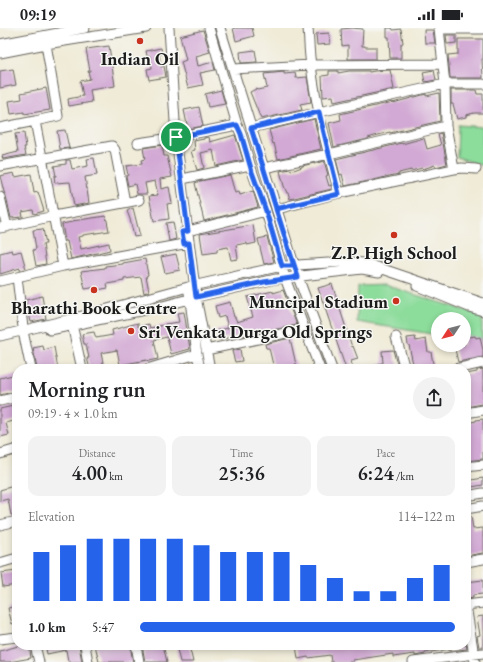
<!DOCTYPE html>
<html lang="en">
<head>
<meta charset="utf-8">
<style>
  body { margin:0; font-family:"EB Garamond",serif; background:#f2f2f2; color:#202124; height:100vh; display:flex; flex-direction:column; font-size:15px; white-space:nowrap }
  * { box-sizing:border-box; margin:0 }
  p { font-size:13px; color:#757577 }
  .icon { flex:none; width:22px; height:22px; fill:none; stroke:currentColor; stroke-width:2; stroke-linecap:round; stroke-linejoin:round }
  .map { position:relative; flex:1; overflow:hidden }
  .side { position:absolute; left:12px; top:336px; width:459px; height:286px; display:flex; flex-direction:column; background:#fff; border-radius:16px; box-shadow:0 2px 6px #0003 }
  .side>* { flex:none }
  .needle { width:26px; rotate:234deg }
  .fabs { position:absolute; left:431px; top:284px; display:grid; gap:8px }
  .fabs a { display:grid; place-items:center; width:40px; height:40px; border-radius:50%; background:#fff; box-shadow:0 2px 6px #0003; font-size:20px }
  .pin { position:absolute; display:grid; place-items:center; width:34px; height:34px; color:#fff; margin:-17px; border:2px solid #fff; border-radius:50%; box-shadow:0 1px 4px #0007 }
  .round { display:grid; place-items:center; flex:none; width:42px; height:42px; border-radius:21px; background:#f2f2f2 }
  .overview { display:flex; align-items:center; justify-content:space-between; height:68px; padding:0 16px }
  h1 { font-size:22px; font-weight:600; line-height:30px }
  .metrics { display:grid; grid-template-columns:repeat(3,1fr); gap:6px; height:68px; padding:4px 16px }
  .metrics div { display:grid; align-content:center; border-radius:10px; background:#f2f2f2; text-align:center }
  .metrics b { font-size:20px; font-weight:600 }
  .metrics small { font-size:11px; font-weight:400 }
  .metrics p { font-size:11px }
  .chart { height:112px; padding:8px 16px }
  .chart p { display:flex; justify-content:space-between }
  .chart svg { width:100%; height:72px; margin-top:4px; stroke:#2563eb; stroke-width:6 }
  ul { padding:0 16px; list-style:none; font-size:13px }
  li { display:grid; grid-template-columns:64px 48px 1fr; align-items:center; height:30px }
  li i { height:10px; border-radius:5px; background:#2563eb }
  .status { display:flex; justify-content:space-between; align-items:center; height:28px; padding:0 20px; background:#fff; direction:ltr }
  .status svg { height:11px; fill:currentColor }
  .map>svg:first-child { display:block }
</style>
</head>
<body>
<div class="status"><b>09:19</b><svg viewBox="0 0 49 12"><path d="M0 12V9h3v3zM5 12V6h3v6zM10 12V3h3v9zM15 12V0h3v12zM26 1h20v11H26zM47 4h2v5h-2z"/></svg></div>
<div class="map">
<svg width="483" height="634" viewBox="0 0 483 634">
  <rect width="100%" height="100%" fill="#f6f6f2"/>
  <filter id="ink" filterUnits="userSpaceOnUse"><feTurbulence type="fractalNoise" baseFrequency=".025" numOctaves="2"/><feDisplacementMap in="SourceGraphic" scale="8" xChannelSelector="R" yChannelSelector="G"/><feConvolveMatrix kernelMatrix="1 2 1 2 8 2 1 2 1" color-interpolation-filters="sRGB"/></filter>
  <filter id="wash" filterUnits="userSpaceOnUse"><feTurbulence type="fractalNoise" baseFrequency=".012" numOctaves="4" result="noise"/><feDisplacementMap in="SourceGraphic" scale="16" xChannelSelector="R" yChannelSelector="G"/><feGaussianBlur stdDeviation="0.9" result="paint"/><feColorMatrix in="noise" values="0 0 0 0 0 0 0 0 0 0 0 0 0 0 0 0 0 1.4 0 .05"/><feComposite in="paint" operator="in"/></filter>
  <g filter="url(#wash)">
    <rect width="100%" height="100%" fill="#f0ebd7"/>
    <path fill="#8cdc9b" stroke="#547c5c" d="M458,97L483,99V138L457,129Z
      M385,257L482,288V313L464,310V291H438V307L357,294L358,258Z"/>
    <g id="blocks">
      <path fill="#d2a9d4" d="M233,0H252L254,8L236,13Z
        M352,0L363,1L362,18H365V19H376V31H348V17L342,18L341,1Z
        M387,0H392L393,2L401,1L403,15L401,16V30H390L389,9H387Z
        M203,2L210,24L196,28L198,38L213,34L215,42L200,45L203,57L188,60L181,34L186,32L180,8Z
        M424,2H433L435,15H425Z
        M329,5L330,16L317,17L316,6Z
        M446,7H456V15L447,16Z
        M458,11H483V31H482L483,50H450L448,27L458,26Z
        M109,18L115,58L90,62L92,74L69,78L68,71L83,68L80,53L90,51L88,43H90L86,21Z
        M161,20L162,26H159L161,39L164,38L166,49L149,52L147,41L152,40L150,28H147L146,23Z
        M255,22L257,34L241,35L240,24Z
        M13,41L16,57L0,60V43Z
        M390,42L394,61L334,74L333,68L323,69L322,48L329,47V43H338V45L349,43H369V44L375,43Z
        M434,42L436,52L425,54L423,44Z
        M284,44V46L295,45L296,50L307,49L311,74L300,76L302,82L261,91L250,64L256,61L257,62L267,60L264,46Z
        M46,60L50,82L24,86V84L11,86L9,73L22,71L21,65Z
        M221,62L225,76L208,79L205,66Z
        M451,62H476L477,66H483V85H474L466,87V89L457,91L453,76H451Z
        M439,65L440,93L390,105V104L378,107L368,110V111L334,119L329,95L341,92L340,86L393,74V75L426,66V68Z
        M199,79L203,98L188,101L184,82Z
        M314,91L321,121L278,131L274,115L273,116L269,102Z
        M65,102L69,120L60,121L57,103Z
        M24,105L26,119H24L26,127L3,131L2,128L18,124L15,106Z
        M441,105L447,136L436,139L435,137L423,141L422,140L411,143V142L399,145V146L389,148L378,151L345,158L342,146L340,147L336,131L402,115V116L424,110L427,121L441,117L438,106Z
        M235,107L243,132L216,138L213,122L201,125L204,140L197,142L191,123L195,122L194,113L204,111V110L209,109L210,114Z
        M162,117L164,128H167L172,149L160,151L161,161L169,159L172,175L167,176L169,191L154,193L149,168L158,167L155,153L145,155L147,166H137L135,156L128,158L126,148L128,147L126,138L142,136L141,132L145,131L143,120Z
        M94,130L97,147L85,149L89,175L74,178L70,154L55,155L54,148H56L54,138L66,136V132H70L72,141L88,138L87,131Z
        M324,133L328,147L326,148L329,158L331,157L332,161L290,171L288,165H287L284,158L280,143L290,141L291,143L302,139V138L314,135V136Z
        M14,145L15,149L31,146L34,165L38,164L44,183L34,186L33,182L22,184L23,189L11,190L6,168L4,164L0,148Z
        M230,147L235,165L239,164L240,167L253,163L258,179L204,193L195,155L200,153Z
        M133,180L140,208L134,209L130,191L127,183Z
        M106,188L109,203L83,207V208L78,209L81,221L109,215L110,222L71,231L67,213H65L62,196L72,194V193Z
        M173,194L176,211L169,213L166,195Z
        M253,197L256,215L247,217V215L236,217L238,231L231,232L228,219L217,221V224L203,226L200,206Z
        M43,201L46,216H43L46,236L36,238L33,222L36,221L33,202Z
        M267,209L274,234L264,236L258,211Z
        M12,222L13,225L21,223L26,241L20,242V240L0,246V225Z
        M176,226L180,242L165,245L161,229Z
        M145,231L148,247L146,248L149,263L144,265L141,249L124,251V253L107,256L108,260L97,262V259L85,261L81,243L105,240V238L123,236V235Z
        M332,256L352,319L353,318L358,331L351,333L353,341H346L318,260Z
        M283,262L297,297L243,308L242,307L231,310V309L219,312L216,303L228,300L225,288L218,290L215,278L230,274L234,289H235L237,294L253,289L247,269L273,263V265Z
        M42,268L46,291L31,294L28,281H27L26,272Z
        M184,284L190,321L171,326L167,309L154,312L158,331L148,333L147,332L120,337L117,322L101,325L103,335H102L103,341H90L87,330H89L86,316H84L82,306L94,304L96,310L113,307L112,302L138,295V299L149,296L150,300L165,297V296L179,294L177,285Z
        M469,307L470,309L475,308L476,310L480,309L483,322V329L458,334L454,317H464V309Z
        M415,309L416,313L426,311L428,324H431L434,341H414L409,317H408L407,310Z
        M290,310L297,341H289L288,339L281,341H274L269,320H266L265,316Z
        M43,318L44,322L54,319L58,341H37L33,320Z
        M240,321L242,333L235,334L232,323Z
        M393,322L396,333H397L399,341H378L377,336L383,335L382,323Z
        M483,341V376L466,379V346L477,344V342Z
        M17,346V363L0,367V350Z
        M17,377V392L6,395L9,407L0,409V381Z
        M483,391V431L466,433V396L471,395V394L476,393V392Z
        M483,450V457L466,460V453Z
        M17,457V486L11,487L8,471L0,473V462Z
        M471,488L473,501L483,500V525L466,528V489Z
        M17,543V557L3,559L1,545Z
        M483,552V566L473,567V570L467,571L466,554Z
        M17,578V594L12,596L8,580Z
        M483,588V619H479L477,608L480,607L477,589Z
        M466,615L467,621L449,623V621L425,625V626L415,628V626L393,629V626L353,632V634H331L330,627L308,630V629L298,631L296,617H328V619L341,617V619L359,617H466Z
        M22,617H29L31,630L9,634H0V623Z
        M60,617H79L82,634H69V632L68,633L66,622L47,626L46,620Z
        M95,617H130L133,634H99Z
        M142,617H163L167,634H145Z
        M176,617H189L193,634H180Z"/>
    </g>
  </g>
  <g filter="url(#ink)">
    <use href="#blocks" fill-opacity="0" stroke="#66645d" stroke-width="1"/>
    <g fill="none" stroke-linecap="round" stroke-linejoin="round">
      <defs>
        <path id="minor" d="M169,0L176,109L196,269L210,341
          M209,0L237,97L241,106L252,143L266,183L285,250L320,341
          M220,0L298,249L332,341
          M308,0C309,12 309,25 311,37C316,80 328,123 339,165
          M439,1H483
          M0,16L85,0
          M0,25L46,16L146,0
          M233,41L311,37L443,36
          M35,93L58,88L46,16
          M446,98L454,141
          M0,100L35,93L63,238L189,215
          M251,100L319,84L445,56H483
          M138,115L171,110L237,97
          M0,138L112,118L115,122L125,174
          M264,140L329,126L446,98L445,56L439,0
          M182,151L250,137
          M0,169L7,199
          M277,181L339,165L454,141L462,140L476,141
          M0,200L54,188L139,172
          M184,204L266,183
          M17,249L63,238
          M0,253L17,249L24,308L31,341
          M417,258L469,279L483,283
          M189,265L197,326L200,341
          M71,292L82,341
          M50,302L163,278L196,269L276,251L362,241L379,244
          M0,308L71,291L188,259L282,238L344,234L365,235L483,275
          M396,309L405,341
          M206,322L305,301
          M147,341L197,326
          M455,341L483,335
          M0,373L17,369
          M466,385L483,382
          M0,426L17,421
          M466,439L483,437
          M466,468L483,465
          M466,481L483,478
          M0,497L17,493
          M466,534L483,531
          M0,535L17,530
          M466,577L475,634
          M466,577L483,575
          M0,611L17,609
          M35,617L39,634
          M85,617L88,634
          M136,617L139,634
          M413,634L483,625"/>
      </defs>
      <use href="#minor" stroke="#66645d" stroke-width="11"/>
      <use href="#minor" stroke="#fff" stroke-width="9"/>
    </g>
  </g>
  <g fill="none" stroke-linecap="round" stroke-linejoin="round" filter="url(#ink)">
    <defs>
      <path id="route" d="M176,109L188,203L182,204L184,216L189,215L196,269L264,254L298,249L276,181L339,166L329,126L319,84L251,100L294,238H282L266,183L252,144L241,106L237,97L176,109"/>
    </defs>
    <use href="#route" stroke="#fff" stroke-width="8"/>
    <use href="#route" stroke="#2563eb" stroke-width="5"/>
  </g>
  <g fill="#c8321e" stroke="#f6f6f2" stroke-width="1.5">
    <circle cx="140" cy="13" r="4"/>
    <circle cx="394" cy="207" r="4"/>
    <circle cx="94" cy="262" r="4"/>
    <circle cx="396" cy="273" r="4"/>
    <circle cx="131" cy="303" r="4"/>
  </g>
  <g text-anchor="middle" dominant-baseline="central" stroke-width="3" stroke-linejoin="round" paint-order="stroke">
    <g font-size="18" font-weight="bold" fill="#1c1c1c" stroke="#f6f6f2">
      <text x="140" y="30">Indian Oil</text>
      <text x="394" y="224">Z.P. High School</text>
      <text x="388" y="273" text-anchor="end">Muncipal Stadium</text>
      <text x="94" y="279">Bharathi Book Centre</text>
      <text x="139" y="303" text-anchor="start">Sri Venkata Durga Old Springs</text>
    </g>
  </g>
</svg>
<div class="fabs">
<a><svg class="needle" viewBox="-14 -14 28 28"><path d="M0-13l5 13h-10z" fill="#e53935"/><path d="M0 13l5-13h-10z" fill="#757577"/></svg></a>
</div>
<div class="pin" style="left:176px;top:109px;background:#1e9e55"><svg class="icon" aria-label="arrive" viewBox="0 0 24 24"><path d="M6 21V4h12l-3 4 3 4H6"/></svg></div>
<section class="side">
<div class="overview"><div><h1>Morning run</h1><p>09:19 · 4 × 1.0 km</p></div><a class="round"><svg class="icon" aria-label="share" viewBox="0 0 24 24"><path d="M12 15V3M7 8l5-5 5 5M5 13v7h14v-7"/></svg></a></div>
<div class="metrics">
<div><p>Distance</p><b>4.00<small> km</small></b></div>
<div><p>Time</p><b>25:36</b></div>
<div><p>Pace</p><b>6:24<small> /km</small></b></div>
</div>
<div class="chart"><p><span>Elevation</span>114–122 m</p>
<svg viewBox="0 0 160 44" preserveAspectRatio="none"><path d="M5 44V14M15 44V10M25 44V6M35 44V6M45 44V6M55 44V6M65 44V10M75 44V14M85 44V14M95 44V14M105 44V22M115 44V30M125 44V38M135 44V38M145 44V30M155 44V22"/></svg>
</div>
<ul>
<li><b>1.0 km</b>5:47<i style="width:100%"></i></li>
</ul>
</section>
</div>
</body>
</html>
